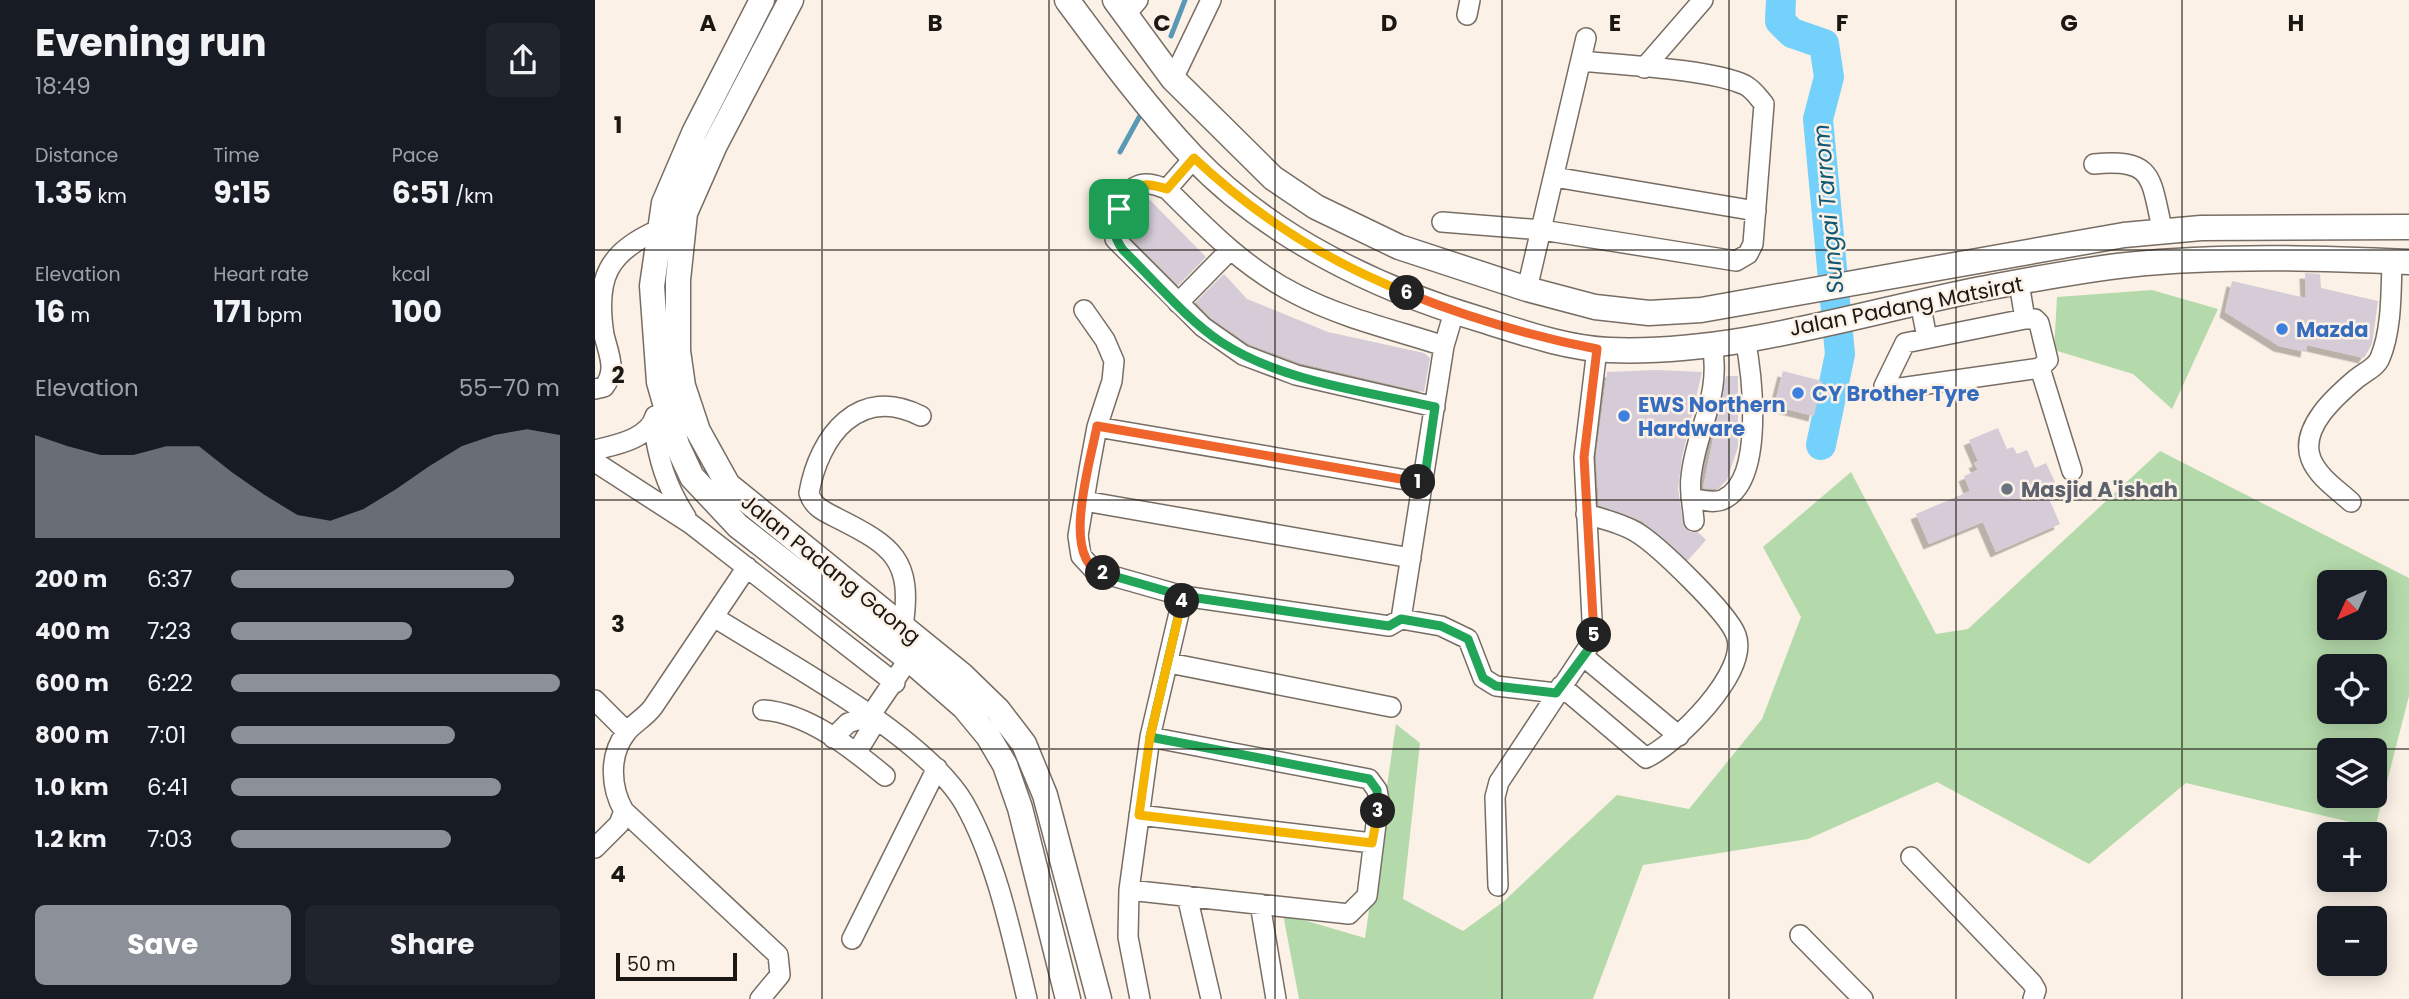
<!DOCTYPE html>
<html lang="en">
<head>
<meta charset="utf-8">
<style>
  body { margin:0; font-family:Poppins,sans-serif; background:#20242c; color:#f1f3f6; height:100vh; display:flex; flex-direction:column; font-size:26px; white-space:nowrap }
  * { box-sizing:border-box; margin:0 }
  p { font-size:23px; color:#9ea1a6 }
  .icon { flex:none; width:38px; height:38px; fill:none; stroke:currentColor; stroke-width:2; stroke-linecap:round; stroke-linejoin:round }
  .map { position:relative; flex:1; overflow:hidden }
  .drawer { display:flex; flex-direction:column; background:#171b24; width:595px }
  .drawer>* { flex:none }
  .needle { width:46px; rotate:225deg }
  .controls { position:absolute; left:1722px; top:570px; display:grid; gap:14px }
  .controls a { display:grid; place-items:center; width:70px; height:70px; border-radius:10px; background:#171b24; box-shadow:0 4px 18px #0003; font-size:35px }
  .scale { position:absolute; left:21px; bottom:18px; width:121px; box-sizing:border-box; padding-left:7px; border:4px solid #1b1713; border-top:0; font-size:19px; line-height:24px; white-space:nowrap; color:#1b1713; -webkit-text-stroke:5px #fcf1e6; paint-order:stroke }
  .pin { position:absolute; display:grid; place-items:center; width:60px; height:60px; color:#fff; margin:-30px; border-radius:14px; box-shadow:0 4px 10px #0006 }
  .km { position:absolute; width:35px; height:35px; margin:-18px; border-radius:50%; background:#222; color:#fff; font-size:19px; line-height:35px; text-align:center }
  .round { display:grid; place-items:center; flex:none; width:74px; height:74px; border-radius:10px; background:#20242c }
  .overview { display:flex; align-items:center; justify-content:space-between; height:119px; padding:0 35px }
  h1 { font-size:38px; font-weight:700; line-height:52px }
  .metrics { display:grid; grid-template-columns:repeat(3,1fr); gap:10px; height:119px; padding:7px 35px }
  .metrics div { display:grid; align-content:center }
  .metrics b { font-size:30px; font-weight:700 }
  .metrics small { font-size:19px; font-weight:400 }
  .metrics p { font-size:19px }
  .chart { height:196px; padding:14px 35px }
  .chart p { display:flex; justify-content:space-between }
  .chart svg { width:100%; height:126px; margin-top:7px; fill:#8c9099; opacity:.7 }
  .button { display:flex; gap:14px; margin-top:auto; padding:14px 35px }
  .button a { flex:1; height:80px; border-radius:10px; background:#8c9099; color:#fff; font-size:28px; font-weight:700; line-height:80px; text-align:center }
  .button a+a { background:#20242c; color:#f1f3f6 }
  ul { padding:0 35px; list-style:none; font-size:23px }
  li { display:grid; grid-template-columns:112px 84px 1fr; align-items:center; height:52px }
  li i { height:18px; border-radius:9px; background:#8c9099 }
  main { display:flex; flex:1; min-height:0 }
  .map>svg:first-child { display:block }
</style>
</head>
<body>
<main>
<section class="drawer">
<div class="overview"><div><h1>Evening run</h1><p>18:49</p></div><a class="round"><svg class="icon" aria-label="share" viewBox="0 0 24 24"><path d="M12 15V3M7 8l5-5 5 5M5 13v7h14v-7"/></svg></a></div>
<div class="metrics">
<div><p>Distance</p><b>1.35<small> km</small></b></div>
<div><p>Time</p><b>9:15</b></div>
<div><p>Pace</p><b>6:51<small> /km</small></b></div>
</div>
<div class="metrics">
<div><p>Elevation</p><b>16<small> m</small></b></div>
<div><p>Heart rate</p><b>171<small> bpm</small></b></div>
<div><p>kcal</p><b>100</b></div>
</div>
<div class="chart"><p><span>Elevation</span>55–70 m</p>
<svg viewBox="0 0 160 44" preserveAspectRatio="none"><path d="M0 44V8L10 12L20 15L30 15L40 12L50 12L60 21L70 29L80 36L90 38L100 34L110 27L120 19L130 12L140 8L150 6L160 8V44z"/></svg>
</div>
<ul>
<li><b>200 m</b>6:37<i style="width:86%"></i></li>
<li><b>400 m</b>7:23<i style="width:55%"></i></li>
<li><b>600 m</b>6:22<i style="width:100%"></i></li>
<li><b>800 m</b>7:01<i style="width:68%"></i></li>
<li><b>1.0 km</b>6:41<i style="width:82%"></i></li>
<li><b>1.2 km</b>7:03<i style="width:67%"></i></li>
</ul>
<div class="button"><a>Save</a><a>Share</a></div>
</section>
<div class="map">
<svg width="1814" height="999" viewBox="0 0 1814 999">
  <defs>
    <filter id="shadow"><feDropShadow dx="-5.5" dy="5.5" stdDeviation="0" flood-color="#0004"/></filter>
  </defs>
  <rect width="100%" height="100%" fill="#fcf1e6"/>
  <path fill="#b4daab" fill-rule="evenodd" d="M1557,290L1623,309L1577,409L1538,374L1459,350L1462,297Z
    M1565,451L1814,578V696L1780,828L1591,783L1494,864L1342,782L1213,839L1048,865L998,999H704L688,914L770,938L801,724L825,743L808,899L868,931L908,902L1022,795L1094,809L1167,719L1206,617L1168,547L1256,472L1341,634L1373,629ZM1734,583H1780V628H1734ZM1734,667H1780V712H1734ZM1734,751H1780V796H1734Z"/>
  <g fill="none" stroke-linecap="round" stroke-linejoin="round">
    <path stroke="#5999b5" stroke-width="5" d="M576,36L590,0
      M525,152L547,112"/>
    <path stroke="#74d1fb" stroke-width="30" d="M1186,0L1185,21L1197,33L1229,44L1234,77L1223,119L1245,354L1226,445"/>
  </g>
  <path fill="#d5ccd7" filter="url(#shadow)" d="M551,196L611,257L583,285L532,234Z
    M1710,273L1725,274L1726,288L1783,301L1777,344L1769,358L1712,345L1711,352L1684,346L1630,312L1637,281L1711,298Z
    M629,274L652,299L733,332L829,353L835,358L829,392L705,363L654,344L616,318L601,302Z
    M1061,370L1107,372L1087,457L1083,489L1089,527L1095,532H1103L1111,540L1093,560L1047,521L1004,505L1001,457L1012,372Z
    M1188,371L1227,381L1219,416L1179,406Z
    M1131,376H1143V447L1132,480L1122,489L1108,488Z
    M1403,428L1412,449L1418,447L1422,454L1432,450L1440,468L1451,463L1460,482L1449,487L1465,524L1401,552L1388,522L1334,544L1321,514L1375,491L1369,476L1383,470L1379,463L1383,461L1374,440Z"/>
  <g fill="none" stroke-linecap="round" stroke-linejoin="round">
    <defs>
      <path id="minor" d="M531,14L543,0
        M872,15L875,0
        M1049,68L1108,0
        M578,79L616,0
        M599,158L572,189C612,229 651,269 701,294C747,318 800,330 849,346L859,312
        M1499,164C1561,158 1555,179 1568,232
        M959,177L1161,211
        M572,189C565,187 558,183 550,184C528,186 517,220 520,239L608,327L648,355L701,375L840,407
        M847,222L947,230L1141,261L1153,254L1158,244L1169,104C1163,97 1159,90 1150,85C1116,69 1026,65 986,61
        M1424,283L1430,319
        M932,289L991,38
        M1325,302L1332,338
        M583,303L635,250
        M489,310L510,340L519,361L517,381L502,427L494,470L483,536L486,556L500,571L588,596
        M1430,319H1440L1444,323L1453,360L1445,368L1291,390L1289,386L1310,343Z
        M1445,368L1477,471
        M0,389L9,387C22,370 14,355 9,335C0,277 13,252 65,229
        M58,422C63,459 71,486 91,517
        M502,427L829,483
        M0,450C20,445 54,439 60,416
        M0,462L96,524L300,683
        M1096,498C1106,500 1120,504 1129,499C1170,479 1157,374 1150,338
        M489,501L816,558
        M1756,502C1743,490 1723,477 1716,459C1704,428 1741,396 1761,379C1769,372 1781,368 1785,358C1797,330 1796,291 1797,261
        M1099,521C1098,507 1094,491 1096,477C1101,428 1127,397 1117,344
        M119,617C188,661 329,735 369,803C401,859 417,936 432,999
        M806,619L846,626L873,639L888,678L901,686L961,693
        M308,626C318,560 298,546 242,518C230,512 218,507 214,493C224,436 264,384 326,416
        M988,656L1084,736
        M574,663L796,707
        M966,686L1051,758C1081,744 1155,672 1141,635C1133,613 1063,545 1041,532C1026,523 1008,519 991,514
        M0,700L31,731
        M168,710C213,713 256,748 290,776
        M238,738L253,723L275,716L322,647
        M262,752L276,729L275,716
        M29,811L183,955L185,975L165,999
        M544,815L777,843
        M0,848L24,824L29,811C16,789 13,756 31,733C36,725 50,718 58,707L152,567
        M1316,857L1437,983L1441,990L1438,999
        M903,886L900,797L904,782L998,640L989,457L1002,349
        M534,890L754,914L772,896L784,800L782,790L774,779L555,737
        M592,896L616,999
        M665,904L681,999
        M1205,935L1268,999
        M257,939L342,768
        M545,999L533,937L534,890L555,737L588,596L794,626L806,619L849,346"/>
      <path id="major" d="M167,0L99,133L69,203L57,286L64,382L82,445L97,477L143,526L315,660L369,707L393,736L410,765L425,808L473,999
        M196,0L120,145L90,213L83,280V351L88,386L103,431L133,485L367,675L403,710L429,744L450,795L504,999
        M472,0C512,54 551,107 597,156C673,236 780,288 884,319C926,332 970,348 1014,350C1139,355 1264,313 1386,289C1434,280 1484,270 1532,265C1625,255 1721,258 1814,262
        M520,0L578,79L678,178L721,207L804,247L932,289L1000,307L1054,313L1106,310L1529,235L1606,228L1814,227"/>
    </defs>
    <use href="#minor" stroke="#776d64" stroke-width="22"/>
    <use href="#major" stroke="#776d64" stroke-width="27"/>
    <use href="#minor" stroke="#fff" stroke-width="19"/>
    <use href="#major" stroke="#fff" stroke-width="24"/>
  </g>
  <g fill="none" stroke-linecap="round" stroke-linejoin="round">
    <defs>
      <path id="split-1" d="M524,209C518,227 517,235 528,250C558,279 592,320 626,342C687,382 770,391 840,407L829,483L823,482"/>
      <path id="split-2" d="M508,573C464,561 496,460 502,426L823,482"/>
      <path id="split-3" d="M508,573L588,596L555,737L774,779L782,790L783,811"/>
      <path id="split-4" d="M587,601L555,737L544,815L777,843L783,811"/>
      <path id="split-5" d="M587,601L588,596L794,626L806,619L846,626L873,639L888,678L901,686L961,693L993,650L999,635"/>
      <path id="split-6" d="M812,293C874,318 936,336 1002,349L989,457L999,635"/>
      <path id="split-7" d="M524,209C540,185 544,180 572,189L599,158C662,217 731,261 812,293"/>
    </defs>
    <use href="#split-1" stroke="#fff" stroke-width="14"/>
    <use href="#split-2" stroke="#fff" stroke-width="14"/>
    <use href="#split-3" stroke="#fff" stroke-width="14"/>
    <use href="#split-4" stroke="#fff" stroke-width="14"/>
    <use href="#split-5" stroke="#fff" stroke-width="14"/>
    <use href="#split-6" stroke="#fff" stroke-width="14"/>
    <use href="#split-7" stroke="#fff" stroke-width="14"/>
    <use href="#split-1" stroke="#22a559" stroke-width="9"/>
    <use href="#split-2" stroke="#f0652b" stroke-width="9"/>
    <use href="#split-3" stroke="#22a559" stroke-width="9"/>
    <use href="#split-4" stroke="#f5b400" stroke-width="9"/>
    <use href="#split-5" stroke="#22a559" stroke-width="9"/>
    <use href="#split-6" stroke="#f0652b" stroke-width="9"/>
    <use href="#split-7" stroke="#f5b400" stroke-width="9"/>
  </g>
  <path fill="none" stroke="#1b1713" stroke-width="2" stroke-opacity="0.55" d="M227,0V999M454,0V999M680,0V999M907,0V999M1134,0V999M1361,0V999M1587,0V999M0,250H1814M0,500H1814M0,749H1814"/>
  <g fill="#3f7fe0" stroke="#fcf1e6" stroke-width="2.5">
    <circle cx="1687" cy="329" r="7"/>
    <circle cx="1203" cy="393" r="7"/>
    <circle cx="1029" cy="416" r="7"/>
  </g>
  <circle fill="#6b7280" stroke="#fcf1e6" stroke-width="2.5" cx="1412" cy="489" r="7"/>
  <g text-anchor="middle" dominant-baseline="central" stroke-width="5" stroke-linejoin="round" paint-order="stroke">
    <g font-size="21" fill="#1b1713" stroke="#fcf1e6">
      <text transform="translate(1311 306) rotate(-11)">Jalan Padang Matsirat</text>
      <text transform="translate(236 569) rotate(39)">Jalan Padang Gaong</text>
    </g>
    <g font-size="21" font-weight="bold" fill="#366cbe" stroke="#fcf1e6" text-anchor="start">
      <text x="1701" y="329">Mazda</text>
      <text x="1217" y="393">CY Brother Tyre</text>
      <text x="1043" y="404">EWS Northern<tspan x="1043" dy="24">Hardware</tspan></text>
    </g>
    <g font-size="21" font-weight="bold" fill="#5b616d" stroke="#fcf1e6" text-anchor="start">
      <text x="1426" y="489">Masjid A'ishah</text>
    </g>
    <g font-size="23" font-style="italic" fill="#0d5975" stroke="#fcf1e6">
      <text transform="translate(1233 209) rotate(-95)">Sungai Tarrom</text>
    </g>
  </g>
  <g font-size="23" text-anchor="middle" font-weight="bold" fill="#1b1713" stroke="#fcf1e6" stroke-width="5" stroke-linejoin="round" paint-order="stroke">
    <text x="113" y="31">A</text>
    <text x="340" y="31">B</text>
    <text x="567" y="31">C</text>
    <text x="794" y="31">D</text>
    <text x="1020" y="31">E</text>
    <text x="1247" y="31">F</text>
    <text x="1474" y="31">G</text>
    <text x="1701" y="31">H</text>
    <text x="23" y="133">1</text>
    <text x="23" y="383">2</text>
    <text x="23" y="632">3</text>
    <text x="23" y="882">4</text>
  </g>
</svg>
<div class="controls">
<a><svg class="needle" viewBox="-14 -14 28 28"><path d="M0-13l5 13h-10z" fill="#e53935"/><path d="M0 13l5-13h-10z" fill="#9ea1a6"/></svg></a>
<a><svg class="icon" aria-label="locate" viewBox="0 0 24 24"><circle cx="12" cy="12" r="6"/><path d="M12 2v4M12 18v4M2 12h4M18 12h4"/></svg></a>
<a><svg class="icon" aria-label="layers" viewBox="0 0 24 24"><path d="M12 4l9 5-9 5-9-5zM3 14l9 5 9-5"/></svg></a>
<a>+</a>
<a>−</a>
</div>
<div class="scale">50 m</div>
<div class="pin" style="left:524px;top:209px;background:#1e9e55"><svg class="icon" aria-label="arrive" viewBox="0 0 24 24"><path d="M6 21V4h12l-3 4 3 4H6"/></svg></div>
<b class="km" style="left:823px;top:482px">1</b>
<b class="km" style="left:508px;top:573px">2</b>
<b class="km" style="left:783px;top:811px">3</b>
<b class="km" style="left:587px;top:601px">4</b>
<b class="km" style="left:999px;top:635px">5</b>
<b class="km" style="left:812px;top:293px">6</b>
</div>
</main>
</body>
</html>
